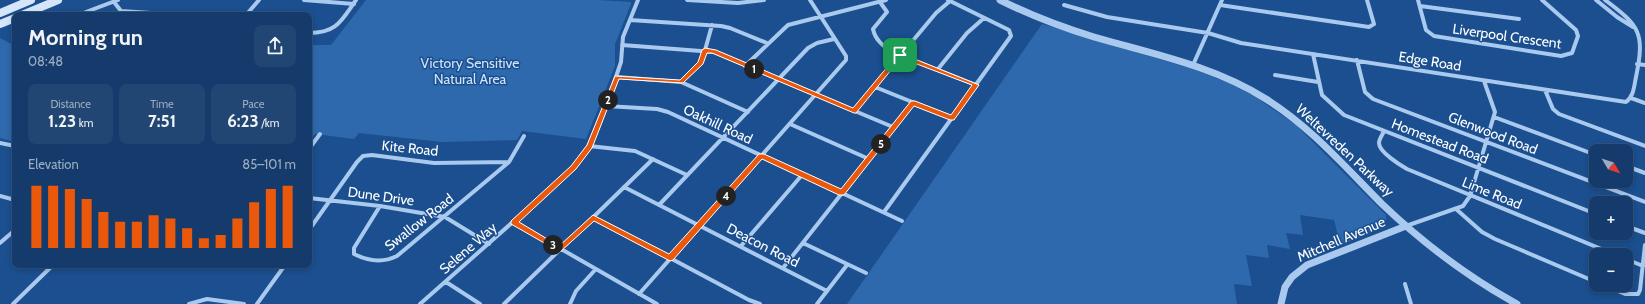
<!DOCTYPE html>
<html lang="en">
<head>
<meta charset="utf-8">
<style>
  body { margin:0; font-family:Cabin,sans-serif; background:#214673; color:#f1f3f6; height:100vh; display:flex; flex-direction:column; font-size:15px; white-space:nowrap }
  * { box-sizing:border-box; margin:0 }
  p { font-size:13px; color:#9dadc1 }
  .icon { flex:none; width:22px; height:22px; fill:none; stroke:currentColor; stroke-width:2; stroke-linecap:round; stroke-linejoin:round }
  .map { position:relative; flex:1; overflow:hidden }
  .side { position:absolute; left:12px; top:12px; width:300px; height:256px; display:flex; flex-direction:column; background:#143b6b; border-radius:8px; box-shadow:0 2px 6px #0003,0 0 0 1px #33557e }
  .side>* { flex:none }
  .needle { width:26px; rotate:129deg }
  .buttons { position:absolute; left:1589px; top:144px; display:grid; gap:8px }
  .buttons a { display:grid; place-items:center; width:44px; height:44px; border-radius:8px; background:#143b6b; box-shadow:0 2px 6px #0003,0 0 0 1px #33557e; font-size:20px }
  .pin { position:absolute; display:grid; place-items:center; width:34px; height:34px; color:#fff; margin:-17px; border-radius:8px; box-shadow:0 2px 6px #0006 }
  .km { position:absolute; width:20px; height:20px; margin:-10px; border-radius:50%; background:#222; color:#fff; font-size:11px; line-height:20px; text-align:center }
  .round { display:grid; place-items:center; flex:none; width:42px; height:42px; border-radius:8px; background:#214673 }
  .overview { display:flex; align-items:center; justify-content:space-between; height:68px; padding:0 16px }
  h1 { font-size:22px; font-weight:700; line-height:30px }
  .figures { display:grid; grid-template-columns:repeat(3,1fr); gap:6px; height:68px; padding:4px 16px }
  .figures div { display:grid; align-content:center; border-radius:8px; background:#214673; text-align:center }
  .figures b { font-size:17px; font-weight:700 }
  .figures small { font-size:11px; font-weight:400 }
  .figures p { font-size:11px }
  .chart { height:112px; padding:8px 16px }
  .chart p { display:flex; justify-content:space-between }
  .chart svg { width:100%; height:72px; margin-top:4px; stroke:#ea580c; stroke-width:6 }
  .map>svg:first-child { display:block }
</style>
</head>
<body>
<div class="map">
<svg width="1645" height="304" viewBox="0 0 1645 304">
  <rect width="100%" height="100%" fill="#1b4f8f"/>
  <path fill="#2e69ad" d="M366,0H597L631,2V4L615,44V66L586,139L522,131L517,140L442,142L359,133L354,139L315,134L309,141V45H331Z
    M1042,24L1196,70L1231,84L1254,96L1296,125L1386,215V227L1343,244L1339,240L1334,220L1300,215L1303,235L1286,233L1290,249L1267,245L1269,258L1246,255L1252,286L1234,284L1237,304H847Z
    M0,38L15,46V142L0,138Z"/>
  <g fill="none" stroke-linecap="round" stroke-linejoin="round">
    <path stroke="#a9c9ee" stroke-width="4" d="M304,0L354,4
      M687,0L738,3L764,0
      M1418,0L1426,30L1434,36L1561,56L1572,53L1578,36L1576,30L1542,0
      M1596,0L1617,17L1633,27
      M114,2L121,11L181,15
      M880,2L887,12L873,29C875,39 882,45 890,51L976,85
      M1064,5L1107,17L1208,33L1241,43L1626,102C1634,96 1634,86 1636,77C1645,33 1640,26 1605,0
      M1220,5L1369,27L1374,24L1367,0
      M1420,6L1519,19
      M78,15L118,0
      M246,15L259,0
      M630,20L721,26L730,28L767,43
      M309,33C337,33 341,21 356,0
      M622,45L714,52L893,127
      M1313,54L1322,95L1344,115L1596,214
      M1357,60L1365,92L1373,99L1645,202
      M1637,64L1645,65
      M1193,65L1222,0
      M745,66L788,25L886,0
      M938,69L967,33L984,18
      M1275,75L1318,82
      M617,77L681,82L748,112
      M681,82L702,61L712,25
      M875,87L952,118
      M1545,90L1553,109L1559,114L1645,146
      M1631,98L1645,103
      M606,106L657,109L668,112L902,221
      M854,111L936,13L950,1
      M1494,117L1596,155
      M790,124L869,159
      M1384,131C1383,134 1379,139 1379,143C1379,152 1400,165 1407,169L1616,255
      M0,143L15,146
      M589,146L635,151L687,175
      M309,149L320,134
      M1626,166L1645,173
      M624,187L827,291
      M0,196L15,200
      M309,198L380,206L445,217L489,244
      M659,205L808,48L817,43L834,39
      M380,206L354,248V254C368,261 383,263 397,256L509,162L524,136
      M1456,209L1482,232L1495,239L1596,282
      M884,212L1011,36L1009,30L948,0
      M593,217L749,300L760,304
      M514,222L657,304
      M1406,226L1463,206L1470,196L1495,112L1484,81
      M1626,226L1645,233
      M309,230L357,162L363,156L372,155L434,163L508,162
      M0,243L15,230
      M803,243L866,273
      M741,246L802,175
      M1626,259L1643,266
      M783,268L913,103
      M446,282L480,304
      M1405,284L1411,304
      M1604,285L1625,294H1638L1640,290L1645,245
      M639,294L846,60V56L810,0
      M13,304L53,265
      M189,304L207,299L244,304
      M257,304L285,265
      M420,304L574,168L589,146L606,106L621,62L623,37L638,0
      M504,304L653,159
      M570,304L576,291L595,270
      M817,304L847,265"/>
    <path stroke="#a9c9ee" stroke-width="7" d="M1000,0C1030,15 1061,27 1094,37C1153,54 1214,66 1266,99C1311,127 1345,167 1382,204C1424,244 1466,276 1517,304
      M1281,304L1285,287L1292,277L1307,265L1406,226"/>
    <path stroke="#d6e6fa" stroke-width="8" d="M0,13L31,0
      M22,15L58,0
      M0,24L15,18"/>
  </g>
  <path fill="#ea580c" stroke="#fff" fill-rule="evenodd" d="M705,48L716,50L853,108L898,54L900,53L979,85L954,120H950L914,106L844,195H839L762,159L673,260L670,261L594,221L560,252L511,224V221L571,166L587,145L615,76L680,80L698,62L702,50ZM707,53H712L854,113H856L901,58L972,85L951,115L915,101H911L841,189L764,154H759L669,254L593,215L559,246L519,222L576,169L592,148L619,79L683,83L703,64Z"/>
  <g text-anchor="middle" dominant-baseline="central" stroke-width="3" stroke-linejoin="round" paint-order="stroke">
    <g font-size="14" fill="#fff" stroke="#1b4f8f">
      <text transform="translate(1507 36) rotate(8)">Liverpool Crescent</text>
      <text transform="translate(1430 61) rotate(9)">Edge Road</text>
      <text transform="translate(718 124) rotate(25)">Oakhill Road</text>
      <text transform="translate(1493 133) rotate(21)">Glenwood Road</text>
      <text transform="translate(1440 141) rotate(21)">Homestead Road</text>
      <text transform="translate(410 148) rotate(6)">Kite Road</text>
      <text transform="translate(1345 150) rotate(43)">Weltevreden Parkway</text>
      <text transform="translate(1492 193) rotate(22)">Lime Road</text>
      <text transform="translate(381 196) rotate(8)">Dune Drive</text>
      <text transform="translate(419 222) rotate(-38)">Swallow Road</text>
      <text transform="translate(1341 239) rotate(-23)">Mitchell Avenue</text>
      <text transform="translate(763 245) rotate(27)">Deacon Road</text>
      <text transform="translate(468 248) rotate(-41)">Selene Way</text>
    </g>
    <g font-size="14" fill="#cfe3fa" stroke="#1b4f8f">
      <text x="470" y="63">Victory Sensitive<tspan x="470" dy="16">Natural Area</tspan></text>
    </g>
  </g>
</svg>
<div class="buttons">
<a><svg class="needle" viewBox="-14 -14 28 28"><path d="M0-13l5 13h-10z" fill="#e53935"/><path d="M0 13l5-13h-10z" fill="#9dadc1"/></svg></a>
<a>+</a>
<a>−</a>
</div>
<div class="pin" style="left:900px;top:55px;background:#1e9e55"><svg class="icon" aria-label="arrive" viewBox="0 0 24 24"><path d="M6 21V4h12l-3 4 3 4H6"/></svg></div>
<b class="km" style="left:754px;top:69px">1</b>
<b class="km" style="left:608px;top:100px">2</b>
<b class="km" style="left:553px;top:245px">3</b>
<b class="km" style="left:726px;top:196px">4</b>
<b class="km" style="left:881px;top:144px">5</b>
<section class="side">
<div class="overview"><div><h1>Morning run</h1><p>08:48</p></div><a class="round"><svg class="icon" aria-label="share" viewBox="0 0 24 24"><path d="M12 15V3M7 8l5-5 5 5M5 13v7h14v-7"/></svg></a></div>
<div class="figures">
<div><p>Distance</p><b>1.23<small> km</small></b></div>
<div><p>Time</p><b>7:51</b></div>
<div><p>Pace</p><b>6:23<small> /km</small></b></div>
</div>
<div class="chart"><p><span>Elevation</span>85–101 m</p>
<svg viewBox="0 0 160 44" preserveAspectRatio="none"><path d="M5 44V6M15 44V6M25 44V8M35 44V14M45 44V22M55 44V28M65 44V28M75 44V24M85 44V26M95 44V32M105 44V38M115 44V36M125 44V26M135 44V16M145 44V8M155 44V6"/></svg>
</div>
</section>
</div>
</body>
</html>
